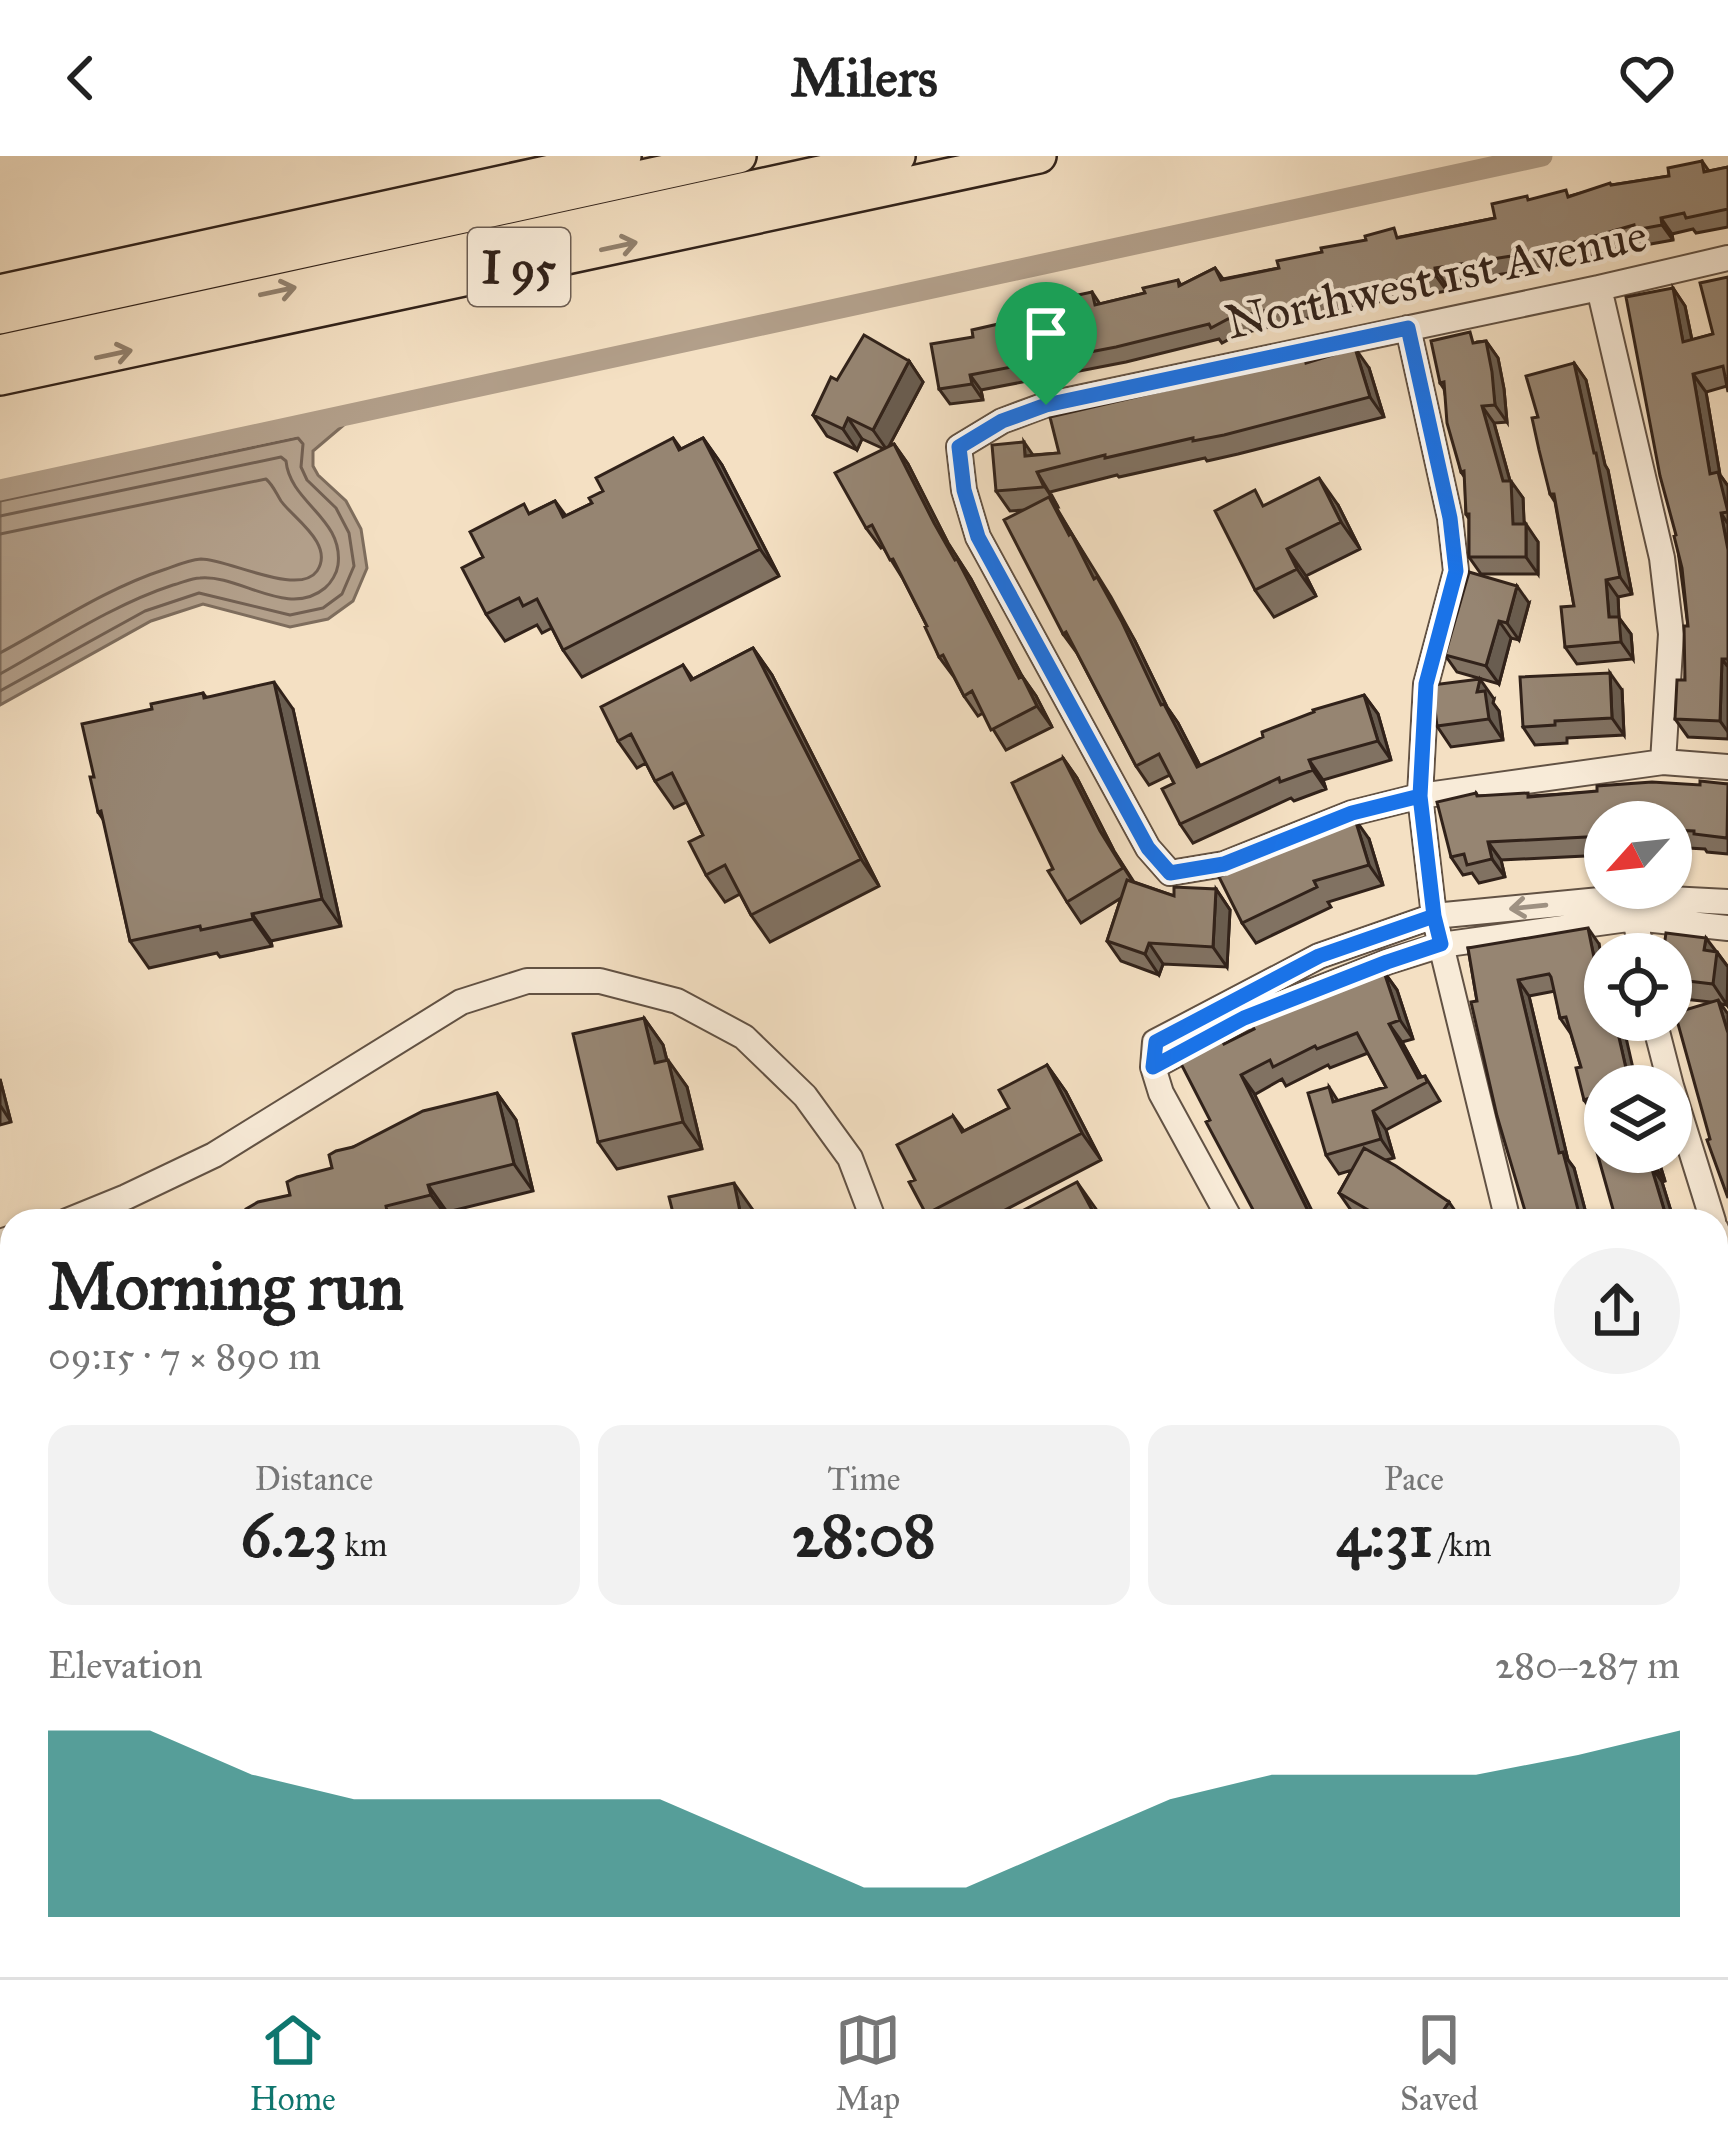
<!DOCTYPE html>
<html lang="en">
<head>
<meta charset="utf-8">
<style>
  body { margin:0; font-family:"IM FELL Great Primer",serif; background:#f2f2f2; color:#222; height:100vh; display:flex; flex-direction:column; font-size:45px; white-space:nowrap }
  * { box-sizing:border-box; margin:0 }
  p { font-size:39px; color:#767676 }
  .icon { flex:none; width:66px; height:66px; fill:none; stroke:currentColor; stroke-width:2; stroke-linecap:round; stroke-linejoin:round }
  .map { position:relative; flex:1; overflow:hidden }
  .side { position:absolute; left:0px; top:1053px; width:1728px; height:768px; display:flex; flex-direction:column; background:#fff; border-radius:36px 36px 0 0; box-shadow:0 3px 9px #0004 }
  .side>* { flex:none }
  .needle { width:78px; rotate:243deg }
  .tools { position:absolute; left:1584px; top:645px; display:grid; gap:24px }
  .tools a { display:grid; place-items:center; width:108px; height:108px; border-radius:50%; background:#fff; box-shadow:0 3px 9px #0004; font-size:60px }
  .pin { position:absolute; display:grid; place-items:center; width:102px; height:102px; color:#fff; margin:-123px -51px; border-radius:50% 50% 50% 0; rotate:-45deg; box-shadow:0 0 12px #0007 }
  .pin .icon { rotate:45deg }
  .round { display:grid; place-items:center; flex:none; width:126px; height:126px; border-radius:63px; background:#f2f2f2 }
  .overview { display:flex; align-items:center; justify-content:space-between; height:204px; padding:0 48px }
  h1 { font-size:66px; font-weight:700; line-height:90px }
  .stats { display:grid; grid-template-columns:repeat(3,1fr); gap:18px; height:204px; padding:12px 48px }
  .stats div { display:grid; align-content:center; border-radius:24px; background:#f2f2f2; text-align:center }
  .stats b { font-size:60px; font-weight:700 }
  .stats small { font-size:33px; font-weight:400 }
  .stats p { font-size:33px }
  .chart { height:336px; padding:24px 48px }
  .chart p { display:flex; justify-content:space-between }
  .chart svg { width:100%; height:216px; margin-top:12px; fill:#0f766e; opacity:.7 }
  header { display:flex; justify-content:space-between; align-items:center; height:156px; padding:0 48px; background:#fff; font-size:54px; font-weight:700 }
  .tab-bar { display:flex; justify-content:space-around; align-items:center; height:168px; border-top:3px solid #e0e0e0; background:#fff; font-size:33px; color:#767676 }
  .tab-bar a { display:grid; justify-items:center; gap:6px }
  .tab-bar .on { color:#0f766e }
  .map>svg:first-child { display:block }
</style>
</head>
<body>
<header><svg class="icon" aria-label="back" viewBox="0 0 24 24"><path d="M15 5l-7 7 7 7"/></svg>Milers<svg class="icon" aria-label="heart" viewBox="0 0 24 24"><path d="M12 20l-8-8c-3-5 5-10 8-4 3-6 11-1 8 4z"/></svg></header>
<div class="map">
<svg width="1728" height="1821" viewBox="0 0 1728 1821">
  <rect width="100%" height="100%" fill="#f4e0c3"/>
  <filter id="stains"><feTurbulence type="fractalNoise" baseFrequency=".00167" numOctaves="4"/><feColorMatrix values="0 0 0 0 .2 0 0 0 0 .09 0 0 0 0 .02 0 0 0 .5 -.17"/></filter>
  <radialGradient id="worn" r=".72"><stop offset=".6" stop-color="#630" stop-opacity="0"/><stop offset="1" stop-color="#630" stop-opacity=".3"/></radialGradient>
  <path fill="#b29f8a" stroke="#7e6d5d" stroke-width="3" d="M359,256L313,295V310L318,319L346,345L361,373L367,412L353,445L328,463L290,471L203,448L151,465L0,549V334Z"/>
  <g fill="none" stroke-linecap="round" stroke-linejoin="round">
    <path stroke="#726052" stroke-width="3" d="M0,345L298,282L303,288L301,311L307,324L336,352L349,377L354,410L342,438L323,452L290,459L199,437L145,455L0,535
      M0,360L281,301L286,305C290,347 344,362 338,409C337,417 331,427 325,432C288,463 239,418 200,422C191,422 182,427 173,429C112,449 56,487 0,518
      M0,378L266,323C273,329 276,337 281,345C293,362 335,388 317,415C299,441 228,403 201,403C189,404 177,409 166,413C107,432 54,468 0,497"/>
    <path stroke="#b29f8a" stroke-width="21" d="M0,334L1542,0"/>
    <defs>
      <path id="minor" d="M1728,102L1599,132L1045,249L1002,265L959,291L964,334L978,381L1148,692L1170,717L1224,708L1352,657L1420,640L1663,606L1728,611
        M1599,132L1662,402L1671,478L1663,606
        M1408,172L1450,362L1456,415L1426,528L1420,640L1434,760L1508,1065
        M1632,747L1642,798
        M1654,864L1671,930
        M1153,911L1244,862L1387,806L1441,789L1635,762L1728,772
        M1671,930L1713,1065
        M67,1065L126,1041L214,999L461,846L527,825H600L677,845L744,881L805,940L850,1002L874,1065
        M1231,1065L1161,937L1153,911L1155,886L1319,800L1434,760L1631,741L1728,746
        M1716,1073L1728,1104
        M0,1086L12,1082
        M1716,1291L1728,1289
        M1716,1494L1728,1492
        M0,1575L12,1572
        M1716,1692L1728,1690
        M215,1809L217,1821
        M661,1809L664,1821"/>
      <path id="highway" d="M0,136L624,0
        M0,161L739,0
        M0,196L898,0
        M0,222L1039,0"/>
    </defs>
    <use href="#minor" stroke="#625244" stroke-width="28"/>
    <use href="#highway" stroke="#31221a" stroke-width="38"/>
    <use href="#minor" stroke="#f8ebd8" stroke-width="24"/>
    <use href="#highway" stroke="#f4e0c3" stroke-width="33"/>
  </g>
  <path fill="#817262" stroke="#31221a" stroke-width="3" d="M1702,5L1709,15L1728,11V71L1696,77L1693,73L1672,78L1673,84L1645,89L1643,85L1553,110L1445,127L1447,135L1428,138L1426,135L1239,178L1222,187L1219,183L1126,206L981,234L983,244L950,248L939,233L973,181L1056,152L1092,136L1100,148L1145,137L1178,124L1181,129L1215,112L1223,123L1279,112L1400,81L1495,62L1529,44L1570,40L1612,29L1669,20Z
    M1728,121L1727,230L1706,236L1720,319L1728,330V583L1688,581L1675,563L1685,524L1688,470L1676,379L1673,132L1685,150L1692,184L1713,178Z
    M1486,185L1498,202L1504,233L1507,266L1494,267L1510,325L1523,342L1524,368L1538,386V418H1481L1469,401V363L1466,358L1465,322L1461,316L1444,233L1440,227L1477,186Z
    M1305,203L1308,206L1369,212L1384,261L1238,298L1207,305L1205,302L1119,321L1117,319L1050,336L1058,351H1056L1135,485L1167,551L1178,567L1200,610L1364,539L1378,558L1391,604L1323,624L1326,633L1294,645L1291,642L1193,687L1180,668L1174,627L1170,619L1149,629L1136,610L1077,497L1063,478L1024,354L1010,355L996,335L1033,299L1059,297Z
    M909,205L923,226L889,290L894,288L908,308L948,387L971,423L1022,520L1036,540L1052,571L1006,594L983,557L978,560L964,540L954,521L939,501L927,470L903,423L883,391L881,392L866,372L884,293L862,283L857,294L827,280L813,259L837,224Z
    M1574,207L1586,224L1605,309L1608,314L1632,438L1618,441L1619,462L1631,478L1633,503L1577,508L1565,491L1574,450L1555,346L1550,338L1538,261Z
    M673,282L681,293L703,282L722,309L779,420L582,521L563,494L552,472L542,477L537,469L505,485L486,458L483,401L530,357L555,345L566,360L592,347L603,335Z
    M1266,349H1338L1360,393L1306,420L1316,440L1274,461L1255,434Z
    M1529,447L1519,484L1511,482L1499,528L1457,516L1445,499Z
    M753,492L772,519L879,730L770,786L751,759L740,738L725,746L706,719L703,679L687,646L674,652L655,625L646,607L637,612L618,585L683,509L693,523Z
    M1622,534L1624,579L1567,582V587L1535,589L1523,571Z
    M203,537L206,541L293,553L341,770L271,785L272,790L220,801L217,797L149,812L130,785L104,665L98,656L94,621L152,553Z
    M1494,543L1493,547L1499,555L1503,584L1451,591L1437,570Z
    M1063,602L1077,622L1114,695L1134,726L1174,740L1216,733L1230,754L1227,811L1163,808L1159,819L1121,805L1107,785L1121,742L1081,767L1067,746L1053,713Z
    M1728,628V698L1707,696L1705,693L1671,691V666H1605V699L1501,704L1505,721L1479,727L1472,717L1463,719L1451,701L1476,637L1478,640H1530Z
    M1369,683L1383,729L1328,746L1331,751L1256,787L1242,767Z
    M1599,788L1605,930L1656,996L1665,1025L1662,1026L1674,1065L1616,1064L1603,991L1594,958L1584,944L1581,911L1571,878L1560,862L1555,835L1529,840L1568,1004L1574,1012L1588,1065L1477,845L1468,792Z
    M1717,796L1728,811L1727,849L1721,848L1710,983L1711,846L1675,842L1671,837V798Z
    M1384,816L1397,834L1413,883L1402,886L1421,921L1425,920L1440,945L1386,974L1394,1002L1386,1004L1462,1065H1368L1353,1057L1339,1037L1352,1014L1339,1018L1326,999L1329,931L1338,945L1386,931L1368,897L1330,912L1328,909L1286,930L1282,923L1210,964L1219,879L1225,888Z
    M644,862L663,889L667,904L687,931L702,993L617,1013L598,986Z
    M1047,909L1066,936L1101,1004L984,1065H930L926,1058L953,960L964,975L1009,952Z
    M0,923L11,966L0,969Z
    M497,937L516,964L533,1035L447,1056L450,1065H249L332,1012L353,991Z
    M12,1146V1347L0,1351V1150Z
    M1716,1201L1728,1216V1258L1716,1260Z
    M1728,1303V1376L1716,1379V1307Z
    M1728,1389V1460L1716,1462V1391Z
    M1728,1502V1577L1716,1579V1504Z
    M1716,1585L1723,1593H1728V1663L1716,1665Z
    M1728,1707V1770L1716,1772V1709Z
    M1267,1809L1408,1810L1386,1821H1273Z"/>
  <path fill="#695d50" stroke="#31221a" stroke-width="3" d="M1661,62L1672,78L1673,84L1662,69Z
    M1435,112L1445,127L1447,135L1436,120Z
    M1673,132L1685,150L1696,204L1683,186Z
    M1486,185L1498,202L1504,233L1507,266L1495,249Z
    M1355,192L1369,212L1384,261L1370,241Z
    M909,205L923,226L887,294L873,274Z
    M1574,207L1586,224L1605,309L1608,314L1632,438L1620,421Z
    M1693,218L1706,236L1720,319L1728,330V356L1710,318Z
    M970,219L981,234L983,244L972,228Z
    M1482,250L1494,267L1512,332L1511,325L1523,342L1525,386L1513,368Z
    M848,262L862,283L857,294L843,273Z
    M703,282L722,309L779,420L760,393Z
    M1024,286L1037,305V316L1058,351L1025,300Z
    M894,288L908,308L948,387L971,423L1033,542L1019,522L934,367Z
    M1319,322L1338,349L1360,393L1341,366Z
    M1049,341L1111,441L1135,485L1167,551L1178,567L1211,631L1161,549Z
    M1721,357L1728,368V394Z
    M1526,368L1538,386V418L1526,401Z
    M1287,393L1306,420L1316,440L1297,413Z
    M1606,424L1618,441L1619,462L1631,478L1633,503L1621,486L1609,461Z
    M1517,430L1529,447L1519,484L1507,467Z
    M1499,465L1511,482L1499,528L1486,510Z
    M753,492L772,519L879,730L861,703Z
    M1722,503L1728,511V576L1720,565Z
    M1610,517L1622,534L1624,579L1612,562Z
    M1022,520L1036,540L1052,571L1037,550Z
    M1480,523L1494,543L1493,547L1499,555L1503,584L1489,563L1477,536Z
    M274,526L293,553L341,770L322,743Z
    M1364,539L1378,558L1391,604L1378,585Z
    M1063,602L1077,622L1114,695L1137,732L1100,675Z
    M1309,604L1323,624L1326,633L1313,614Z
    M1355,663L1369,683L1383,729L1369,709Z
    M1488,686L1501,704L1505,721L1492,703Z
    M1216,733L1230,754L1227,811L1213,791Z
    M252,758L271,785L272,790L253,763Z
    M1588,772L1599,788L1605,818V832L1598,821Z
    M1706,782L1728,811L1727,849L1713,828L1704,794Z
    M1149,787L1163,808L1159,819L1145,798Z
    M1384,816L1397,834L1413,883L1400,864Z
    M1518,824L1529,840L1568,1004L1574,1012L1588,1065H1581L1559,997Z
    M1718,844L1728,858V877Z
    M644,862L663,889L674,934L655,907Z
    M1615,864H1622L1637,930H1630Z
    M1389,868L1402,886L1425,928L1418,922Z
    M668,904L687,931L702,993L683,966Z
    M1047,909L1066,936L1101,1004L1082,977Z
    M1241,919L1254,937L1317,1065H1313Z
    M0,923L11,966L0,949Z
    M497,937L516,964L533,1035L514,1008Z
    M1373,955L1386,974L1394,1002L1381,983Z
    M1650,996H1656L1665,1025L1654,1009Z
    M1651,1010L1662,1026L1674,1065H1670L1666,1060Z
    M1077,1026L1096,1053L1103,1065H1098Z
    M734,1027L753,1054L755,1065H742Z
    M428,1029L447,1056L450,1065L431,1039Z
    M1449,1046L1462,1065H1436Z
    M1717,1201L1728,1216V1248L1723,1242Z
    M2,1227L12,1241V1262Z
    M103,1809H117L119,1821H105Z
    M410,1809H424L426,1821H412Z
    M929,1809H936L941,1821H934Z"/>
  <path fill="#968572" stroke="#31221a" stroke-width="3" d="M1702,5L1704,16L1728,11V53L1686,62L1684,57L1661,62L1662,69L1635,74L1634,69L1543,95L1435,112L1436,120L1418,123L1417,120L1228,163L1211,172L1209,168L1116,191L970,219L972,228L939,233L931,188L973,181L972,174L1016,164V160L1056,152L1055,144L1092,136L1095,149L1145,137L1143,132L1178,124L1179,130L1215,112L1221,124L1279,112L1277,105L1322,96L1321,92L1366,84L1365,80L1394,72L1397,82L1495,62L1492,48L1527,40L1528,44L1566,34L1568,41L1610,27L1611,29L1669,20L1668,12Z
    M1728,121V236L1723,210L1693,218L1710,318L1718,316L1728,356L1721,357L1728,394V503H1722L1720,565L1675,563L1677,524H1685L1684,470H1688L1682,412L1674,380L1676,379L1660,320L1626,141L1673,132L1683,186L1713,178L1700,127Z
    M1470,176L1473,187L1486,185L1492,216L1495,249L1482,250L1503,325H1511L1513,368H1526V401H1469V358H1466L1464,315L1461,316L1447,267L1444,226L1440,227L1431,185Z
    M864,179L909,205L873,274L848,262L843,273L813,259L831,221L837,224Z
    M1355,192L1370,241L1224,279L1193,285V282L1105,302V299L1037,316L1044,331L996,335L992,289L1024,286L1025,300L1059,297L1050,261L1286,206L1305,203L1306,207Z
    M1574,207L1594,297H1596L1620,421L1606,424L1609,461H1619L1621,486L1565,491L1561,451L1574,450L1554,338H1550L1539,294L1532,262L1538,261L1526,220Z
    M673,282L679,294L703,282L760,393L563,494L537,443L523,450L519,442L486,458L462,412L483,401L470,376L524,348L529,358L555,345L563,361L592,347L589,342L603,335L596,322Z
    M894,288L934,367L955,404L957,403L1019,522L1022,520L1037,550L991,574L972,535L964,540L943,499L939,501L925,471L927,470L893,403L890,404L872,369L866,372L835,317Z
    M1319,322L1341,366L1287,393L1297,413L1255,434L1215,355L1255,334L1263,350Z
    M1049,341L1069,379L1071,377L1094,423L1097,421L1122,466L1161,549L1164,548L1197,611L1263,581L1262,576L1314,556L1313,554L1364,539L1378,585L1309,604L1313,614L1280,626L1279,622L1180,668L1162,633L1174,627L1159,598L1136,610L1066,476L1063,478L1004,364Z
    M1469,416L1517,430L1507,467L1499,465L1486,510L1445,499Z
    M753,492L861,703L751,759L725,709L706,719L689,686L703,679L672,617L655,625L631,578L618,585L601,551L683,509L691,524Z
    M1610,517L1612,562L1555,565V569L1523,571L1520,521Z
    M1480,523L1477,536L1485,535L1489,563L1437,570L1432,529Z
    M274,526L322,743L252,758L253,763L201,774L200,770L130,785L101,655L98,656L90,621H94L82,568L152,553L151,548L203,537L204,542Z
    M1063,602L1100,675L1123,712L1067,746L1048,715L1053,713L1012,627Z
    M1700,625L1728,628L1727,682L1694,678V675L1671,674V666H1605V680L1488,686L1492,703L1467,709L1464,698L1451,701L1437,646L1476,637L1477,640L1528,637V641L1597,635V630L1652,626L1700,629Z
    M1355,663L1369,709L1314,725L1317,731L1242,767L1219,721L1302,679Z
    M1127,724L1174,740V731L1216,733L1213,791L1149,787L1145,798L1107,785Z
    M1588,772L1598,821L1605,820V864H1615L1630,930H1605V996H1650L1654,1009L1651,1010L1666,1060L1668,1059L1670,1065L1616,1064L1596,993L1603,991L1590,942L1584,944L1576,912L1581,911L1566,861L1560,862L1551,821L1549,818L1518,824L1559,997L1563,996L1581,1065H1528L1497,960L1471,846L1477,845L1468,792Z
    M1666,777L1706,782L1704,794L1717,796L1713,828L1671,823V798H1663Z
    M1384,816L1400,864L1389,868L1418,922L1425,920L1427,926L1373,955L1381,983L1326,999L1308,937L1329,931L1333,946L1386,931L1357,877L1317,893L1315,890L1273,911L1270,904L1241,919L1313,1065H1259L1206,966L1210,964L1177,900L1219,879L1224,888L1254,873L1251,867L1275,854Z
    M1718,844L1728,877V1042L1707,984L1710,983L1675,857Z
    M644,862L655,907L668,904L683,966L598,986L573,878Z
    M1047,909L1082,977L926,1058L909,1026L915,1024L897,989L953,960L962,976L1009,952L999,934Z
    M497,937L514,1008L428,1029L431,1039L386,1050L389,1065H249L246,1053L258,1046L290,1039L287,1026L297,1021L332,1012L329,999L336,995L353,991L423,955Z
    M1364,992L1396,1010L1449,1046L1436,1065H1387L1339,1037Z
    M1077,1026L1098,1065H1003Z
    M734,1027L742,1065H675L669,1041Z
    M12,1146V1224L2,1227L12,1262V1315L0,1318V1150Z
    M1716,1201L1723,1242L1716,1243Z
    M1728,1303V1356L1716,1360V1307Z
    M12,1371V1395L7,1372Z
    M1728,1389V1441L1716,1443V1391Z
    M1728,1502V1555L1716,1557V1504Z
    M1716,1585L1718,1594L1728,1593V1638L1726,1639L1727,1642L1716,1643Z
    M12,1672V1809H103L105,1821H0V1674Z
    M1728,1707V1754L1716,1756V1709Z
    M353,1809H410L412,1821H355Z
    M741,1809H929L934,1821H746Z
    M1267,1809H1316L1292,1821H1273Z
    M1332,1809H1349L1336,1816Z"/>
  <defs><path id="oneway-shaft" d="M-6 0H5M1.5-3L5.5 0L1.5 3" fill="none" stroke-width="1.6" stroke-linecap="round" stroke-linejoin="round" transform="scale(3)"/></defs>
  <g stroke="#92816e">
    <use href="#oneway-shaft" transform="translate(619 90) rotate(-12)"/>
    <use href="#oneway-shaft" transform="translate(278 135) rotate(-12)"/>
    <use href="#oneway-shaft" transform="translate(114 198) rotate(-12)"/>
  </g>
  <use stroke="#9e9182" href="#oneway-shaft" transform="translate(1528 751) rotate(174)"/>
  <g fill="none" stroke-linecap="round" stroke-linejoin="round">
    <defs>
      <path id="route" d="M1046,249L1002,265L959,291L964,334L978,381L1148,692L1170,717L1224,708L1352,657L1420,640L1434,760L1319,800L1156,886L1153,911L1244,862L1387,806L1441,788L1434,760L1420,640L1426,528L1456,415L1450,362L1408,172L1046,249"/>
    </defs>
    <use href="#route" stroke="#fff" stroke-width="24"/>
    <use href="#route" stroke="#1a73e8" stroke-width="15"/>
  </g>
  <g text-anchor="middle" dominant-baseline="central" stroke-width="9" stroke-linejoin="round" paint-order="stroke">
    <rect fill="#f8ebd8" stroke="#6d5e53" stroke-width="3" x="468" y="72" width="102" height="78" rx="9"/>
    <g font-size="45" font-weight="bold" fill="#31221a">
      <text x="519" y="111">I 95</text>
    </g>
    <g font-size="48" fill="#31221a" stroke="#f8ebd8">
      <text transform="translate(1436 122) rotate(-12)">Northwest 1st Avenue</text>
    </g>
  </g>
  <rect width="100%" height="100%" filter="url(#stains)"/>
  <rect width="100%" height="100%" fill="url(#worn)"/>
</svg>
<div class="tools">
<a><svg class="needle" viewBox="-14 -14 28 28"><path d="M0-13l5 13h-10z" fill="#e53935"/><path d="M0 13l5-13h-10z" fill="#767676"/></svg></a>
<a><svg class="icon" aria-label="locate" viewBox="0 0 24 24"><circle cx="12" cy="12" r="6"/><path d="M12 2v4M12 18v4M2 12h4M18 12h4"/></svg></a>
<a><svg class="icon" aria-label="layers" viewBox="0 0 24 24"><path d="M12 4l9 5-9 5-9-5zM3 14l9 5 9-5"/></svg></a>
</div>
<div class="pin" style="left:1046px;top:249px;background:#1e9e55"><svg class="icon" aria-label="arrive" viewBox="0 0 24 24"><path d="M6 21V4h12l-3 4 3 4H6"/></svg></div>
<section class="side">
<div class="overview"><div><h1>Morning run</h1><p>09:15 · 7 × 890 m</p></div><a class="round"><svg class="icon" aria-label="share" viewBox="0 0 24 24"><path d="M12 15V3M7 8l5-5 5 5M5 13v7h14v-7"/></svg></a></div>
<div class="stats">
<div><p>Distance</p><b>6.23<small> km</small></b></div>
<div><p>Time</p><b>28:08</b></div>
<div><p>Pace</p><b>4:31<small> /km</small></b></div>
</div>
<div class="chart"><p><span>Elevation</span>280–287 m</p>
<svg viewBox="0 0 160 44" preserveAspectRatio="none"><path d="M0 44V6L10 6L20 15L30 20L40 20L50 20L60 20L70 29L80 38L90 38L100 29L110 20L120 15L130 15L140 15L150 11L160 6V44z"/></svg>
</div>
</section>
</div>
<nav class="tab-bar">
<a class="on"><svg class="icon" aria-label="home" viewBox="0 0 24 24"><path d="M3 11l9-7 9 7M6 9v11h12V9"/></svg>Home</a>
<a><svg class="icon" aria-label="map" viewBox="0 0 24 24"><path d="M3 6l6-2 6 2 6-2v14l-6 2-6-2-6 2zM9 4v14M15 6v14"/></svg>Map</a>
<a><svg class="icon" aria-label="saved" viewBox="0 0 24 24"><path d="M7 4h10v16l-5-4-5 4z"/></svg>Saved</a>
</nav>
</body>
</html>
